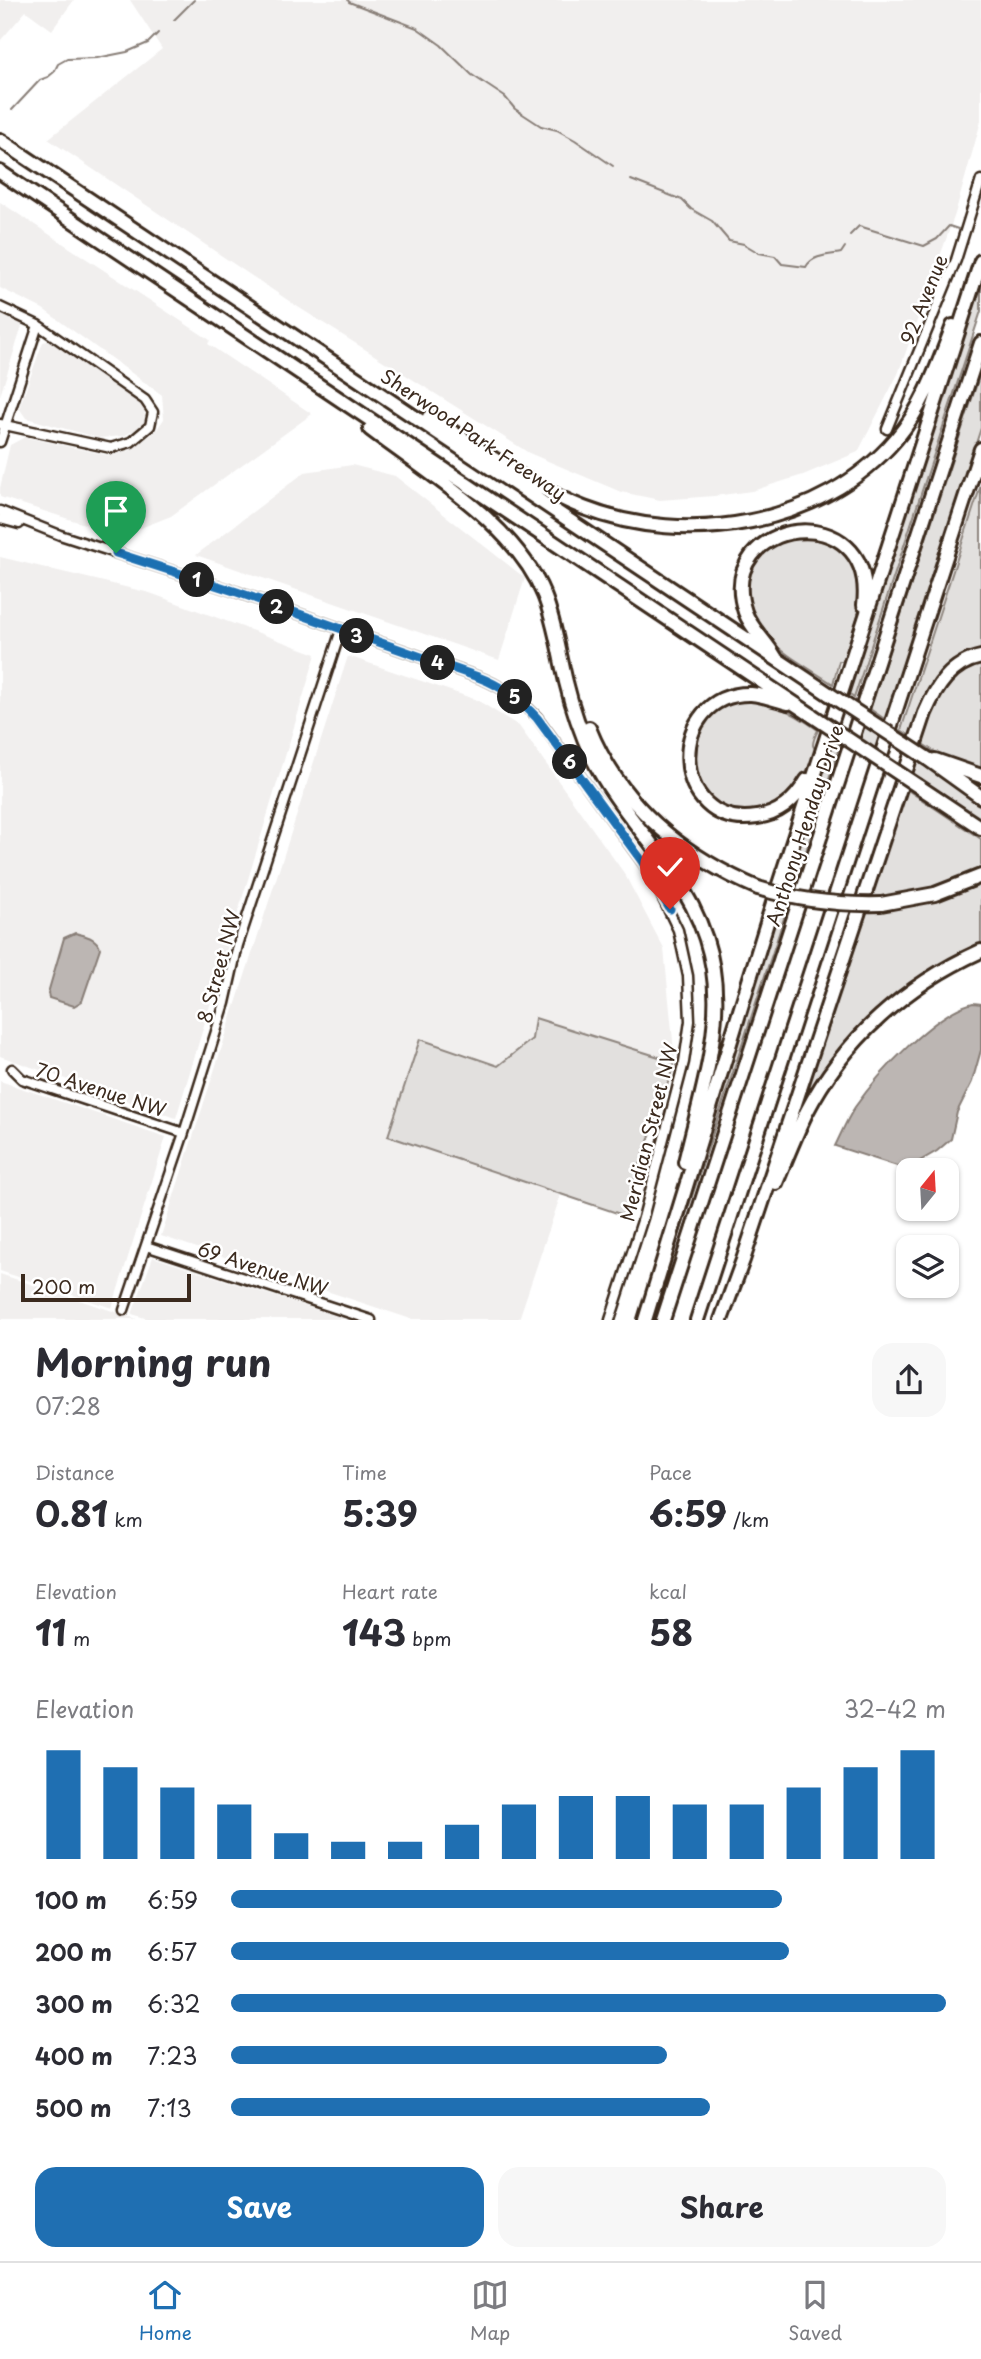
<!DOCTYPE html>
<html lang="en">
<head>
<meta charset="utf-8">
<style>
  body { margin:0; font-family:"Playpen Sans",sans-serif; background:#f7f7f7; color:#2b2b33; height:100vh; display:flex; flex-direction:column; font-size:26px; white-space:nowrap }
  * { box-sizing:border-box; margin:0 }
  p { font-size:23px; color:#7c7c81 }
  .icon { flex:none; width:38px; height:38px; fill:none; stroke:currentColor; stroke-width:2; stroke-linecap:round; stroke-linejoin:round }
  .map { position:relative; height:1320px; overflow:hidden }
  .panel { display:flex; flex-direction:column; background:#fff; flex:1 }
  .panel>* { flex:none }
  .needle { width:46px; rotate:18deg }
  .controls { position:absolute; left:896px; top:1158px; display:grid; gap:14px }
  .controls a { display:grid; place-items:center; width:63px; height:63px; border-radius:14px; background:#fff; box-shadow:0 2px 5px #0004; font-size:35px }
  .scale { position:absolute; left:21px; bottom:18px; width:170px; box-sizing:border-box; padding-left:7px; border:4px solid #3b2a1e; border-top:0; font-size:19px; line-height:24px; white-space:nowrap; color:#3b2a1e; -webkit-text-stroke:5px #fff; paint-order:stroke }
  .pin { position:absolute; display:grid; place-items:center; width:60px; height:60px; color:#fff; margin:-72px -30px; border-radius:50% 50% 50% 0; rotate:-45deg; box-shadow:0 0 7px #0007 }
  .pin .icon { rotate:45deg }
  .km { position:absolute; width:35px; height:35px; margin:-18px; border-radius:50%; background:#222; color:#fff; font-size:19px; line-height:35px; text-align:center }
  .round { display:grid; place-items:center; flex:none; width:74px; height:74px; border-radius:21px; background:#f7f7f7 }
  .summary { display:flex; align-items:center; justify-content:space-between; height:119px; padding:0 35px }
  h1 { font-size:38px; font-weight:700; line-height:52px }
  .figures { display:grid; grid-template-columns:repeat(3,1fr); gap:10px; height:119px; padding:7px 35px }
  .figures div { display:grid; align-content:center }
  .figures b { font-size:35px; font-weight:700 }
  .figures small { font-size:19px; font-weight:400 }
  .figures p { font-size:19px }
  .chart { height:196px; padding:14px 35px }
  .chart p { display:flex; justify-content:space-between }
  .chart svg { width:100%; height:126px; margin-top:7px; stroke:#1f6fb2; stroke-width:6 }
  .primary-button { display:flex; gap:14px; margin-top:auto; padding:14px 35px }
  .primary-button a { flex:1; height:80px; border-radius:21px; background:#1f6fb2; color:#fff; font-size:28px; font-weight:700; line-height:80px; text-align:center }
  .primary-button a+a { background:#f7f7f7; color:#2b2b33 }
  ul { padding:0 35px; list-style:none; font-size:23px }
  li { display:grid; grid-template-columns:112px 84px 1fr; align-items:center; height:52px }
  li i { height:18px; border-radius:9px; background:#1f6fb2 }
  .menu { display:flex; justify-content:space-around; align-items:center; height:98px; border-top:2px solid #e1e1e2; background:#fff; font-size:19px; color:#7c7c81 }
  .menu a { display:grid; justify-items:center; gap:4px }
  .menu .active { color:#1f6fb2 }
  .map>svg:first-child { display:block }
</style>
</head>
<body>
<div class="map">
<svg width="981" height="1320" viewBox="0 0 981 1320">
  <rect width="100%" height="100%" fill="#fff"/>
  <filter id="ink" filterUnits="userSpaceOnUse"><feTurbulence type="fractalNoise" baseFrequency=".0143" numOctaves="2"/><feDisplacementMap in="SourceGraphic" scale="14" xChannelSelector="R" yChannelSelector="G"/><feConvolveMatrix kernelMatrix="1 2 1 2 8 2 1 2 1" color-interpolation-filters="sRGB"/></filter>
  <g filter="url(#ink)">
    <path fill="#f1efee" d="M0,0H74L52,30L26,11L0,41Z
      M130,0H981V121L955,214L898,374L858,452L803,475L752,491L714,496L660,500L621,492L529,453L298,307L48,139L162,49Z
      M0,202L210,340L208,344L312,414L171,516L138,529H100L0,497V488L10,445L25,437L107,455L129,451L155,432L164,419L162,395L43,309L0,288Z
      M0,313L23,323L0,396Z
      M52,340L144,404L145,424L124,436L99,438L26,418L19,408L43,342Z
      M352,465L395,476L525,578L499,660L196,555L305,472Z
      M0,557L150,593L316,654L176,1118L0,1056Z
      M348,656L477,700L519,726L624,873L664,949L675,1062L535,1018L532,1039L498,1067L421,1039L388,1136L561,1194L519,1319H411L161,1236Z
      M0,1081L166,1137L112,1308L0,1271Z
      M153,1257L345,1319H148L132,1314Z
      M0,1274L137,1319H0Z"/>
    <path fill="#e2e0de" stroke="#8e857e" stroke-width="2" d="M981,279V311L854,698L846,692Z
      M981,371V428L886,720L870,709Z
      M981,485V652L960,659L912,737L901,730Z
      M807,533L839,546L857,571L860,609L843,661H839L833,684C812,670 782,654 766,636C742,608 740,567 770,544C779,537 796,536 807,533Z
      M981,661V773L954,764L921,743L930,707L955,672Z
      M741,700C771,700 794,713 818,730C816,734 813,741 813,745C813,747 815,748 815,749C814,759 804,776 799,784C791,796 779,804 765,809C703,832 666,740 721,707C726,703 734,702 741,700Z
      M864,726L881,737L876,752L859,741Z
      M830,738L840,745L793,892L781,889Z
      M916,760L981,804V822L911,775Z
      M906,789L981,839V870C946,887 909,896 870,898L883,860L879,857L895,810H900Z
      M981,884V948L953,960L844,1049L782,1163L853,941H857L866,911C907,909 943,900 981,884Z
      M777,900L789,903L657,1302V1298Z
      M535,1018L675,1062L623,1215L388,1136L420,1039L498,1066L532,1039Z"/>
    <path fill="#bcb6b3" stroke="#887e77" stroke-width="2" d="M75,933C85,936 96,937 100,948L82,1001L74,1006L49,998L48,993L64,938Z
      M973,1003L981,1004V1050L972,1082L957,1112L951,1139L937,1151L906,1169L835,1146C841,1134 847,1119 855,1107C878,1074 934,1013 973,1003Z"/>
    <g fill="none" stroke-linecap="round" stroke-linejoin="round">
      <path stroke="#887e77" stroke-width="2" d="M348,0L349,2L417,28L441,45L472,75L505,97L515,109L541,126L557,130L575,140L613,166
        M174,20L194,0
        M12,110L40,80L48,77L54,72L58,64L67,59L97,58L127,52L148,43L158,33
        M631,180L682,200L691,209L712,221L729,241L744,244L759,253L775,256L782,264L806,267C812,255 829,255 841,253L845,247
        M850,235L859,226L924,246L937,239L949,226L958,229"/>
      <defs>
        <path id="minor" d="M0,307L38,325L145,400L153,412L150,426L131,442L111,448L0,424
          M887,429L956,260L981,180
          M0,442L38,325
          M0,511L60,535L237,592L478,677C502,686 519,699 537,717L651,874L678,930L688,976L690,1021L684,1062L643,1218L610,1320
          M0,519L19,524
          M12,1069L22,1079L184,1133
          M146,1246L371,1320
          M124,1310L184,1133L225,1003L238,945L341,630"/>
        <path id="highway" d="M0,140L829,694
          M0,172L813,716
          M429,417C478,447 530,487 584,508C687,548 822,526 896,439C924,406 938,365 953,326
          M370,429C429,474 515,524 544,595C555,622 559,653 566,682C572,707 581,733 592,757C613,800 646,834 673,874C743,975 711,1053 685,1162
          M775,657C766,641 751,629 745,612C713,517 877,495 864,605
          M788,703C776,700 764,695 751,694C664,692 669,831 757,817C780,814 796,799 807,780
          M589,728C620,805 683,856 758,888
          M928,759L981,797
          M935,760L981,776
          M918,786L981,828
          M881,904L935,894L981,876
          M776,1183C786,1159 795,1136 806,1113C844,1039 906,985 981,951
          M645,1320L773,903L981,261
          M663,1320L981,343
          M697,1320L981,449
          M721,1320L743,1260L925,713C936,687 951,663 981,657"/>
      </defs>
      <use href="#minor" stroke="#3b2a1e" stroke-width="13"/>
      <use href="#highway" stroke="#3b2a1e" stroke-width="18"/>
      <use href="#minor" stroke="#fff" stroke-width="8"/>
      <use href="#highway" stroke="#fff" stroke-width="12"/>
      <defs>
        <path id="highway-bridge" d="M829,694L928,759
          M813,716L918,786
          M758,888C799,901 838,905 881,904"/>
      </defs>
      <use href="#highway-bridge" stroke="#3b2a1e" stroke-width="18" stroke-linecap="butt"/>
      <use href="#highway-bridge" stroke="#fff" stroke-width="12"/>
    </g>
  </g>
  <g fill="none" stroke-linecap="round" stroke-linejoin="round" filter="url(#ink)">
    <defs>
      <path id="route" d="M116,553L237,592L478,677C502,686 519,699 537,718L642,861L670,909"/>
    </defs>
    <use href="#route" stroke="#fff" stroke-width="14"/>
    <use href="#route" stroke="#1f6fb2" stroke-width="9"/>
  </g>
  <g text-anchor="middle" dominant-baseline="central" stroke-width="5" stroke-linejoin="round" paint-order="stroke">
    <g font-size="19" fill="#3b2a1e" stroke="#fff">
      <text transform="translate(923 299) rotate(-68)">92 Avenue</text>
      <text transform="translate(474 434) rotate(34)">Sherwood Park Freeway</text>
      <text transform="translate(804 825) rotate(-72)">Anthony Henday Drive</text>
      <text transform="translate(218 966) rotate(-75)">8 Street NW</text>
      <text transform="translate(101 1089) rotate(18)">70 Avenue NW</text>
      <text transform="translate(648 1132) rotate(-76)">Meridian Street NW</text>
      <text transform="translate(263 1268) rotate(18)">69 Avenue NW</text>
    </g>
  </g>
</svg>
<div class="controls">
<a><svg class="needle" viewBox="-14 -14 28 28"><path d="M0-13l5 13h-10z" fill="#e53935"/><path d="M0 13l5-13h-10z" fill="#7c7c81"/></svg></a>
<a><svg class="icon" aria-label="layers" viewBox="0 0 24 24"><path d="M12 4l9 5-9 5-9-5zM3 14l9 5 9-5"/></svg></a>
</div>
<div class="scale">200 m</div>
<div class="pin" style="left:116px;top:553px;background:#1e9e55"><svg class="icon" aria-label="arrive" viewBox="0 0 24 24"><path d="M6 21V4h12l-3 4 3 4H6"/></svg></div>
<div class="pin" style="left:670px;top:909px;background:#d93025"><svg class="icon" aria-label="check" viewBox="0 0 24 24"><path d="M5 12l5 5 9-10"/></svg></div>
<b class="km" style="left:197px;top:580px">1</b>
<b class="km" style="left:277px;top:607px">2</b>
<b class="km" style="left:357px;top:636px">3</b>
<b class="km" style="left:438px;top:663px">4</b>
<b class="km" style="left:515px;top:697px">5</b>
<b class="km" style="left:570px;top:762px">6</b>
</div>
<section class="panel">
<div class="summary"><div><h1>Morning run</h1><p>07:28</p></div><a class="round"><svg class="icon" aria-label="share" viewBox="0 0 24 24"><path d="M12 15V3M7 8l5-5 5 5M5 13v7h14v-7"/></svg></a></div>
<div class="figures">
<div><p>Distance</p><b>0.81<small> km</small></b></div>
<div><p>Time</p><b>5:39</b></div>
<div><p>Pace</p><b>6:59<small> /km</small></b></div>
</div>
<div class="figures">
<div><p>Elevation</p><b>11<small> m</small></b></div>
<div><p>Heart rate</p><b>143<small> bpm</small></b></div>
<div><p>kcal</p><b>58</b></div>
</div>
<div class="chart"><p><span>Elevation</span>32–42 m</p>
<svg viewBox="0 0 160 44" preserveAspectRatio="none"><path d="M5 44V6M15 44V12M25 44V19M35 44V25M45 44V35M55 44V38M65 44V38M75 44V32M85 44V25M95 44V22M105 44V22M115 44V25M125 44V25M135 44V19M145 44V12M155 44V6"/></svg>
</div>
<ul>
<li><b>100 m</b>6:59<i style="width:77%"></i></li>
<li><b>200 m</b>6:57<i style="width:78%"></i></li>
<li><b>300 m</b>6:32<i style="width:100%"></i></li>
<li><b>400 m</b>7:23<i style="width:61%"></i></li>
<li><b>500 m</b>7:13<i style="width:67%"></i></li>
</ul>
<div class="primary-button"><a>Save</a><a>Share</a></div>
</section>
<nav class="menu">
<a class="active"><svg class="icon" aria-label="home" viewBox="0 0 24 24"><path d="M3 11l9-7 9 7M6 9v11h12V9"/></svg>Home</a>
<a><svg class="icon" aria-label="map" viewBox="0 0 24 24"><path d="M3 6l6-2 6 2 6-2v14l-6 2-6-2-6 2zM9 4v14M15 6v14"/></svg>Map</a>
<a><svg class="icon" aria-label="saved" viewBox="0 0 24 24"><path d="M7 4h10v16l-5-4-5 4z"/></svg>Saved</a>
</nav>
</body>
</html>
